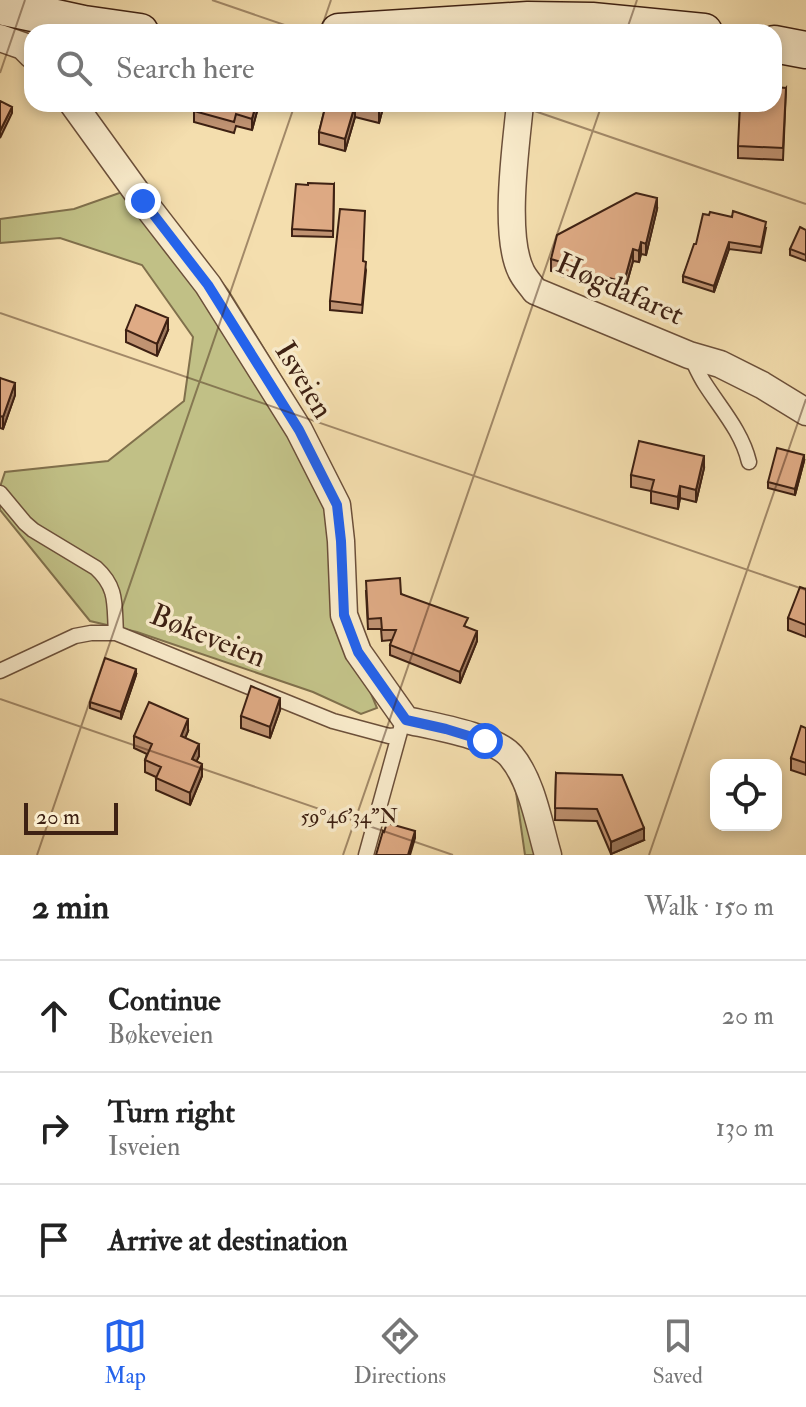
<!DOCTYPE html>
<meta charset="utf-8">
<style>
:root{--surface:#fff;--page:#f6f6f6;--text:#222;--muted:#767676;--line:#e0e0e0;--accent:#2563eb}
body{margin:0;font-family:"IM FELL Double Pica",serif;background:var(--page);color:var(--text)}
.controls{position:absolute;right:24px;bottom:24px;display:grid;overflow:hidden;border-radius:16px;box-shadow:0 4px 12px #0003}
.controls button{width:72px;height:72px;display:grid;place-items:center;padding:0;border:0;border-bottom:2px solid var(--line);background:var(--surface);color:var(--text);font:40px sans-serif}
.scale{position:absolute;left:24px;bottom:20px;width:94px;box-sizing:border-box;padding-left:8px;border:4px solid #3e2113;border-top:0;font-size:22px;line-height:28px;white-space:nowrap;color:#3e2113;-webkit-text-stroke:6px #f8eaca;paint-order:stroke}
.stop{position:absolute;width:24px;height:24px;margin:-18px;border:6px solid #2563eb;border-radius:50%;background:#fff}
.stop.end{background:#2563eb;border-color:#fff;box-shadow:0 2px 8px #0008}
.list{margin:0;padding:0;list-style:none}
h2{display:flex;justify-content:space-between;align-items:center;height:104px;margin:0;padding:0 32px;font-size:34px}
h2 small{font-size:26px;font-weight:400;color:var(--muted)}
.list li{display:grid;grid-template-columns:52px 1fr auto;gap:24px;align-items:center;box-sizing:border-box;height:112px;padding:0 32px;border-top:2px solid var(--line)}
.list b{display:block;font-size:30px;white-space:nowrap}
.list p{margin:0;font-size:26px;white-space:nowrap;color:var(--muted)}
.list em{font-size:26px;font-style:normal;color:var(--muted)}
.icon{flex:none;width:44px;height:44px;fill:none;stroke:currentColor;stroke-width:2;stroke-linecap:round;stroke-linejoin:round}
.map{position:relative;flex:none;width:806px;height:855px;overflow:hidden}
.search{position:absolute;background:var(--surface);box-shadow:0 4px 12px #0003;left:24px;right:24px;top:24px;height:88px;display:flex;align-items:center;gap:20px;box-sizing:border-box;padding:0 28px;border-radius:24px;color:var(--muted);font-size:30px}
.sheet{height:440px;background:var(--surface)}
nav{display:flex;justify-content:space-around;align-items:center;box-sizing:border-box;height:112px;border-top:2px solid var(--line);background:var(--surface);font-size:22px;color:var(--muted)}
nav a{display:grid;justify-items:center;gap:4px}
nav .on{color:var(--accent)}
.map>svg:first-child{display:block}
</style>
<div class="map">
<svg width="806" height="855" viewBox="0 0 806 855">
<rect width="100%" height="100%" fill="#f4deae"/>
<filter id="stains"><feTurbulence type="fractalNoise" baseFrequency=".0025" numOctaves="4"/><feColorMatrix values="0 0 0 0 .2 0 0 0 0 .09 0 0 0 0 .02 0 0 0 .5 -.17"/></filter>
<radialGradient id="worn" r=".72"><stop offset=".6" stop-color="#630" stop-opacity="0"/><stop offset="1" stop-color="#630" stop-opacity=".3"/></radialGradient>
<!-- green -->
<path fill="#c1c086" stroke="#80704c" stroke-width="2" d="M145,184L228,290L311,425L329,528L336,632L368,686L377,708L361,714L313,692L137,632L90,621L0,510V487L5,472L108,461L184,401L193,337L142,265L60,238L0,243V219L74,209Z
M515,785L523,796L535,855H525Z"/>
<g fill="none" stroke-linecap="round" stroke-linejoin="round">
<defs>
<path id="lane" d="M690,355C695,365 699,375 705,384C721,409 742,432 749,462
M0,493L25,523L33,530L96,568C118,588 114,605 116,633
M0,671L75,636L91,633H116L333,721L389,736L399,735
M366,855L401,728"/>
<path id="street" d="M0,38L23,46L32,55
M73,104L143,201L208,285L299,430L337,505L341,541L344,615L358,652L406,720C432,726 494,736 511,756C532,781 539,824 548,855
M520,104C516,146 503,234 521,271C524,278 530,284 535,291L689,355L720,364L762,385L806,412"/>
<path id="secondary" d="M0,6L84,24L140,32
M339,32L528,20L592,21L704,32
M774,44L806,50"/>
</defs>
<!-- lane casing -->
<use href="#lane" stroke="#6c503a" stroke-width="17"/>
<!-- street casing -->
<use href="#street" stroke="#6c503a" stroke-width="29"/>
<!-- secondary casing -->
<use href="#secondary" stroke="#3e2113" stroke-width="39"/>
<!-- lane -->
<use href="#lane" stroke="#f8eaca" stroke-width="14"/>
<!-- street -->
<use href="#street" stroke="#f8eaca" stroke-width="26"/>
<!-- secondary -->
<use href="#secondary" stroke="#f8eaca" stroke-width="36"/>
</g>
<!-- wall -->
<path fill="#c09372" stroke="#3e2113" stroke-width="2" d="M786,88L783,160L738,158V146Z
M259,104L252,130L236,126L234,133L194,122V111Z
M326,104H384L379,123L355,117L345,151L319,144V132Z
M334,184L333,237L292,236V229Z
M657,209L646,255L641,254L639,262L633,261L624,293L561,276V273L551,271V259Z
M766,228L761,253L729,249L714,292L683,282V276L696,244Z
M806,230V261L790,255V249Z
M363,261L366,270L362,313L330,310V301Z
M126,330H168L157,356L126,342Z
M0,378L15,395L3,429L0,428Z
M804,461L795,495L768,488V482Z
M704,468L696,502L680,498L678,509L651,503V491L631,487V475Z
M806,589V637L788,630V618Z
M366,591L401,594L468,628L477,641L460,683L390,655V645L392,640L382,641L381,629H368Z
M136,675L121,719L90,708V702Z
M280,710L270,738L241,728V716Z
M806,728V775L791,770V758Z
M188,731L185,738L199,756L196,761L202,776L190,805L156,790V777L145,772V760L147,754L134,748V736Z
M556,773L644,840L611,854L597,821L555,820Z"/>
<!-- shaded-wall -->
<path fill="#9c785d" stroke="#3e2113" stroke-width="2" d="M256,104H259L252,130V119Z
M381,104H384L379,123V111Z
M355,105V117L345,151V139Z
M12,107V113L0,138V131Z
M657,198V209L646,255V244Z
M641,242V254L639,262V251Z
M729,242V249L714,292V286Z
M633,249V261L624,293V282Z
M168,318V330L157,356V344Z
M15,383V395L3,429V417Z
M804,455V461L795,495V489Z
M704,456V468L696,502V490Z
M680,486V498L678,509V497Z
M477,631V641L460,683V672Z
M136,669V675L121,719V712Z
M280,698V710L270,738V727Z
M188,719V731L181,748V736Z
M199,744V756L192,771V759Z
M202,764V776L190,805V793Z
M644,828V840L611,854V842Z
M415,831V838L410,855H408Z"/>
<!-- building -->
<path fill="#dfab85" stroke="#3e2113" stroke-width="2" d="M774,87L786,88L783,148L738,146L740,104H774Z
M0,101L12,107L0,131Z
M195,104H256L252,119L236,114L234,122L194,111Z
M326,104H381L379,111L355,105L345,139L319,132Z
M308,183L334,184L333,231L292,229L296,184L308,185Z
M636,193L657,198L646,244L641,242L639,251L633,249L624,282L561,265V262L551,259L557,235Z
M340,209L365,211L363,261L366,262L362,305L330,301Z
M733,211L766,222L761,247L729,242L714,286L683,276L694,244H696L703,214L709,215L710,212L732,217Z
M800,227L806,230V255L790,249Z
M136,305L168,318L157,344L126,330Z
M0,378L15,383L3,417L0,416Z
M639,441L704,456L696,490L680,486L678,497L651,491L654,480L631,475Z
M777,448L804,455L795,489L768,482Z
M400,578L401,594L468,618L464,626L477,631L460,672L390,645L396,630H382L381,618L368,619L366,581Z
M800,587L806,589V625L788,618Z
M105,658L136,669L121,712L90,702Z
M251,686L280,698L270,727L241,716Z
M149,702L188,719L181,736L199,744L192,759L202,764L190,793L156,778L161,767L145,760L152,744L134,736Z
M801,726L806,728V763L791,758Z
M556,773L622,775L644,828L611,842L597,809L555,808Z
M387,823L415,831L408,855H376L383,831L384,832Z"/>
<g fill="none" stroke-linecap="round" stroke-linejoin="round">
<!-- route -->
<path stroke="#2563eb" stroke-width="10" d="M143,201L208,285L299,430L337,505L341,541L344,615L358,652L406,720L446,729L485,741"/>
</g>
<!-- ticks -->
<path fill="none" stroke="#3e2113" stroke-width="2" stroke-opacity="0.45" d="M212,0L305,32M320,32L331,0M626,32L637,0M0,73L25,0M514,104L806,204M0,313L806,590M0,699L453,855M37,855L295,104M343,855L602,104M649,855L806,399"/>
<g text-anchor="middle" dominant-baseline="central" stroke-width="7" stroke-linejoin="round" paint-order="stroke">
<!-- street labels -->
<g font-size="30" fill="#3e2113" stroke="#f8eaca">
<text transform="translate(620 289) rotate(24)">Høgdafaret</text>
<text transform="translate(304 380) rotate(59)">Isveien</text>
<text transform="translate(208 636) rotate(22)">Bøkeveien</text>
</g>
</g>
<g font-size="20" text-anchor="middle" fill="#3e2113" stroke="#f8eaca" stroke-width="7" stroke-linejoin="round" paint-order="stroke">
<text x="349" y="823">59°46'34"N</text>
</g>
<rect width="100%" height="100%" filter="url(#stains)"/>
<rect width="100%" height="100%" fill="url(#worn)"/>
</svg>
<div class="controls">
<button><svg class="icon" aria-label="locate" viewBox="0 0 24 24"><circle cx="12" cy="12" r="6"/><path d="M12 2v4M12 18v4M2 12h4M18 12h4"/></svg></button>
</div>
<div class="scale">20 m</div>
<div class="stop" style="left:485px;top:741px"></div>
<div class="stop end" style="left:143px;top:201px"></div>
<div class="search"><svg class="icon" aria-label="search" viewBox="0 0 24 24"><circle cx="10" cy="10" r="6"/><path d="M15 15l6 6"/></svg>Search here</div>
</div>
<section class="sheet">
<h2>2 min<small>Walk · 150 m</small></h2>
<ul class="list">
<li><svg class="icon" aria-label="ahead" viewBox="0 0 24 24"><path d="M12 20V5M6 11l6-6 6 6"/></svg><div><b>Continue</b><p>Bøkeveien</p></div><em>20 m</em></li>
<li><svg class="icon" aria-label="right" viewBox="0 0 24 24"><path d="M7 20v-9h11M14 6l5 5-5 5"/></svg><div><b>Turn right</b><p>Isveien</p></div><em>130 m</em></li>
<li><svg class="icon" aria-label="arrive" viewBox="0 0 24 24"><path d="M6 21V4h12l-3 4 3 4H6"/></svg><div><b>Arrive at destination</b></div></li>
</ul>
</section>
<nav>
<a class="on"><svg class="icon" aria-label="map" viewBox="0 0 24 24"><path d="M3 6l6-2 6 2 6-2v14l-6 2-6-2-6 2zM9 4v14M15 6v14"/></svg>Map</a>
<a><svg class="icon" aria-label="directions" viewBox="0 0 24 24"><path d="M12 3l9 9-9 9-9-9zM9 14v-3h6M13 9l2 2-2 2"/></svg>Directions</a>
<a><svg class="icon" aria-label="saved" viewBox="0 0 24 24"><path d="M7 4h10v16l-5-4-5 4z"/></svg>Saved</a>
</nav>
